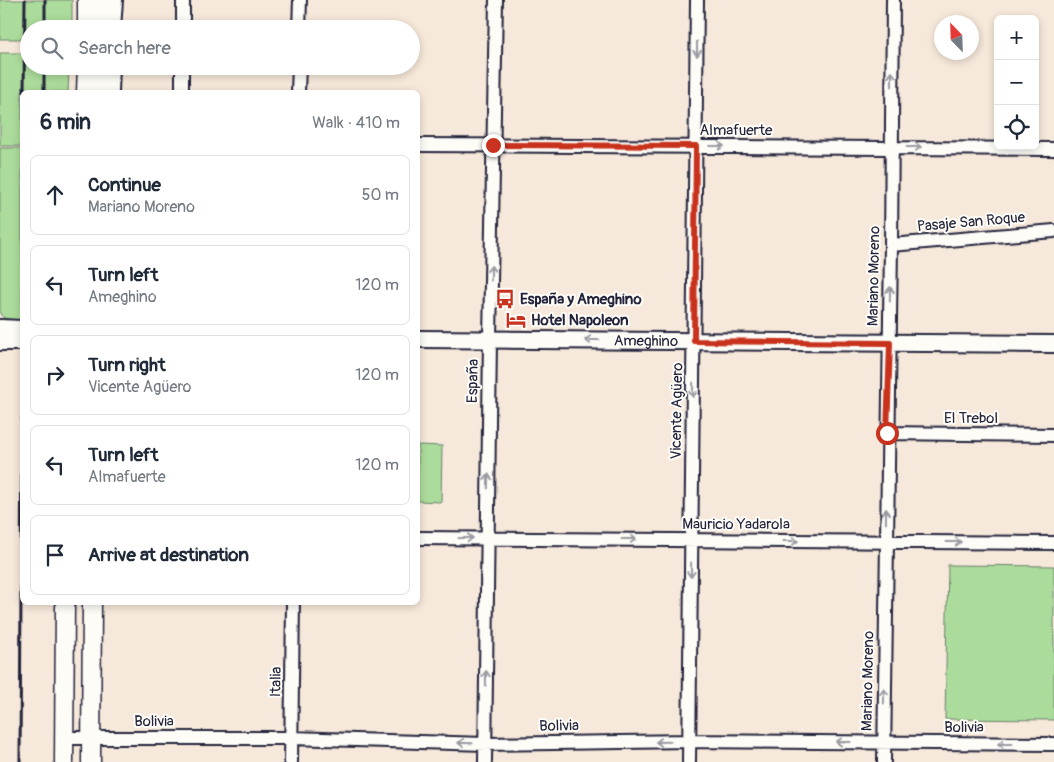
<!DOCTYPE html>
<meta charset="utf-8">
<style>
:root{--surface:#fff;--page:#f6f6f7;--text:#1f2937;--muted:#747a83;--line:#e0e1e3}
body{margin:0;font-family:Pangolin,sans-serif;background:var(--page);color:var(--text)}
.controls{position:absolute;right:15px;top:15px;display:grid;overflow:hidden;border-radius:8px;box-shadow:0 2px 8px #0003}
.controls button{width:45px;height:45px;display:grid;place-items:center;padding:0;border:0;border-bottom:1px solid var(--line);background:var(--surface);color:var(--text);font:25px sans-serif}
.compass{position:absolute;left:934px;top:15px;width:45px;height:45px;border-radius:50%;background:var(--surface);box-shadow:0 2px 8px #0003;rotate:337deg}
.stop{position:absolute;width:15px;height:15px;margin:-11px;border:4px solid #c8321e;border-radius:50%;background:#fff}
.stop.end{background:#c8321e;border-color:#fff;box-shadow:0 1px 5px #0008}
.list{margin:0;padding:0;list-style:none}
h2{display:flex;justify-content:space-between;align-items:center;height:65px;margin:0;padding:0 20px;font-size:21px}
h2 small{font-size:16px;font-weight:400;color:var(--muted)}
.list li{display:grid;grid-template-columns:32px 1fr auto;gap:15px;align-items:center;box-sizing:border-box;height:80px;margin:0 10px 10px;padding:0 10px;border:1px solid var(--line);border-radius:8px}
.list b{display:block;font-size:19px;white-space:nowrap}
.list p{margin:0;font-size:16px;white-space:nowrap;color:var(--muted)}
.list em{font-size:16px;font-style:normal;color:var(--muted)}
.icon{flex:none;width:28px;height:28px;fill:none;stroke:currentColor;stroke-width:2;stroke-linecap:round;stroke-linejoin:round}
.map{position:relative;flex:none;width:1054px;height:762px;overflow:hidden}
.search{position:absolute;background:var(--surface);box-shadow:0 2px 8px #0003;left:20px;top:20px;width:400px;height:55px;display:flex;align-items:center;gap:12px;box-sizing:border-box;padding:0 18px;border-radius:28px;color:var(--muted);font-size:19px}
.panel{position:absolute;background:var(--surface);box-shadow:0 2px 8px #0003;left:20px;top:90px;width:400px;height:515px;border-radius:8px}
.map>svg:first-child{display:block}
</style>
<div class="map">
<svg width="1054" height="762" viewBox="0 0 1054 762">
<rect width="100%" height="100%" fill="#f6e8da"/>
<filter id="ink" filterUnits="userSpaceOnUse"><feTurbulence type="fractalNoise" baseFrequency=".02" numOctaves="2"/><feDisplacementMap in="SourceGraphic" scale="10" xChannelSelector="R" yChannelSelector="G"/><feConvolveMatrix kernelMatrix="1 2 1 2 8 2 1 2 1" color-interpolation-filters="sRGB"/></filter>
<g filter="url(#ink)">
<!-- green -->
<path fill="#acdc9b" stroke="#677f6b" d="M0,0H72V29H29V39H0Z
M0,53H29V66H69L68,92H22V146H0Z
M0,148H22V321L4,318L0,314Z
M418,445L442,446L441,502L418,501Z
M948,565L1054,566V720L945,719Z"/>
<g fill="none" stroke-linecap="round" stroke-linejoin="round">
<defs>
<path id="minor" d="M114,29L116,0
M183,29V0
M299,29L300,0
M112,92L113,66
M182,92V66
M298,92L299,66
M418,145L1054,149
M891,245L1054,231
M887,433L1054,435
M418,538L1054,543
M64,738H291L485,744L690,741L1054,744
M291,762L293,602
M485,762L490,339L496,0
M689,762L697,0
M884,762L891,245L893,0"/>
<g id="tertiary">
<path d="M0,328L22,329"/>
<path id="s1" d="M418,339L1054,344"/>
<path d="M0,342H22"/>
</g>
<path id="secondary" d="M103,0V29
M87,29V0
M86,92L87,66
M101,92L102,66
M64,762L65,602
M91,762L92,602"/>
</defs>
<!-- minor casing -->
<use href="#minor" stroke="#22223b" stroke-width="16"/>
<!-- tertiary casing -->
<use href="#tertiary" stroke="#22223b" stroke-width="20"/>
<!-- secondary casing -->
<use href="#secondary" stroke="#22223b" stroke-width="21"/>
<!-- minor -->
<use href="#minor" stroke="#fdfcf7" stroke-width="12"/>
<!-- tertiary -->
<use href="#tertiary" stroke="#fdfcf7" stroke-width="16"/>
<!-- secondary -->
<use href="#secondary" stroke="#fdfcf7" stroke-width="18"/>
<!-- rail -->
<path stroke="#22223b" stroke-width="3" d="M45,29V0
M24,92L25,0
M44,92V66
M20,762L22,418"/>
</g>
<!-- one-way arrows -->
<defs><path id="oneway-shaft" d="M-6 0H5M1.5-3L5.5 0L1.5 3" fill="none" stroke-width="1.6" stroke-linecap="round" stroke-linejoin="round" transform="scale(1.25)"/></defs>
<g stroke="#9a9aa2">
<use href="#oneway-shaft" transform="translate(697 49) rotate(90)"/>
<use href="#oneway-shaft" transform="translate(892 79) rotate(-90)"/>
<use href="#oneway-shaft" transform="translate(717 146)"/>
<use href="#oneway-shaft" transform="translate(914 147)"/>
<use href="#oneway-shaft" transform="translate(491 273) rotate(-89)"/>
<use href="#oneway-shaft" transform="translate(890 294) rotate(-89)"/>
<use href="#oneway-shaft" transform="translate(592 340) rotate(-180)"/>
<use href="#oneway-shaft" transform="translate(693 390) rotate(91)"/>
<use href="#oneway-shaft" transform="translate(488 481) rotate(-89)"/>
<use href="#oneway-shaft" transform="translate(886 516) rotate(-89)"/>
<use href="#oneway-shaft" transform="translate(466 538)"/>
<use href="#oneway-shaft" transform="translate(629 539)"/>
<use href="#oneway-shaft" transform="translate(791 541)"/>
<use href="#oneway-shaft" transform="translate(954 542)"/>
<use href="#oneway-shaft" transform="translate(691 570) rotate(91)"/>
<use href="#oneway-shaft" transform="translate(486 678) rotate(-89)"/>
<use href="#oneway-shaft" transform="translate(884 696) rotate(-89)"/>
<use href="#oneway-shaft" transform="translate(663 742) rotate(179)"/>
<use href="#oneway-shaft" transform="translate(843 742) rotate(-180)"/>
<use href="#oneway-shaft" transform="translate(465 743) rotate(-178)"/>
<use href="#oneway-shaft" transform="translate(1005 744) rotate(-180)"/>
</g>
</g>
<g fill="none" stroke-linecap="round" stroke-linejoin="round" filter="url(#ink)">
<!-- route -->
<path stroke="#c8321e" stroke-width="6" d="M493,145L696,146L694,341L890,343L887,433"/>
</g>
<!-- icons -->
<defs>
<symbol id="bus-bare" viewBox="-9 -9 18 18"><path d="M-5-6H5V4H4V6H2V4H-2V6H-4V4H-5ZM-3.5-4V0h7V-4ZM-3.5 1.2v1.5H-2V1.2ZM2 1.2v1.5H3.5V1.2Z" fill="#c8321e" stroke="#fdfcf7" stroke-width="2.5" paint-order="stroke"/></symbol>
<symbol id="hotel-bare" viewBox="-9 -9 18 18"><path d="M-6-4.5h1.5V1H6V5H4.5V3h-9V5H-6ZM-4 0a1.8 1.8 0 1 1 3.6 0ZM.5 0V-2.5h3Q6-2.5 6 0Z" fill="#c8321e" stroke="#fdfcf7" stroke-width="2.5" paint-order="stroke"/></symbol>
</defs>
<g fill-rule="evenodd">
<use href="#bus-bare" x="491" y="285" width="28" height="28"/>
<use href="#hotel-bare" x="502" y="306" width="28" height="28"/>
</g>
<g text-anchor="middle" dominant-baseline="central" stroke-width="4" stroke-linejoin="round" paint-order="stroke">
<!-- street labels -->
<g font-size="15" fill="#22223b" stroke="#fdfcf7">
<text x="736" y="130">Almafuerte</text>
<text transform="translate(971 222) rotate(-5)">Pasaje San Roque</text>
<text transform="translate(874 276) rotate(-89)">Mariano Moreno</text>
<text stroke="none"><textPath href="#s1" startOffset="228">Ameghino</textPath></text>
<text transform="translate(473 381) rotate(-89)">España</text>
<text transform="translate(677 411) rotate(-89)">Vicente Agüero</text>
<text x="971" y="418">El Trebol</text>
<text x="736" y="524">Mauricio Yadarola</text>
<text transform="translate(868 681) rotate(-89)">Mariano Moreno</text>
<text transform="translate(276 682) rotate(-89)">Italia</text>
<text x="154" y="721">Bolivia</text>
<text transform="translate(559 726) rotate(-1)">Bolivia</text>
<text x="964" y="727">Bolivia</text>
</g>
<!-- poi labels -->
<g font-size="15" font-weight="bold" fill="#22223b" stroke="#fdfcf7" text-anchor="start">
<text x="520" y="299">España y Ameghino</text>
<text x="531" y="320">Hotel Napoleon</text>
</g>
</g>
</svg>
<div class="controls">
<button>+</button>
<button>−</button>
<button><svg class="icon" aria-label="locate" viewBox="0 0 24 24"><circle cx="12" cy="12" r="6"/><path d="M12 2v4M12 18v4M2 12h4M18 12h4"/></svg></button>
</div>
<svg class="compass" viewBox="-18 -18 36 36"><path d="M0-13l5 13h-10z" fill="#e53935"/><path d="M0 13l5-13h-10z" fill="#747a83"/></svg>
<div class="stop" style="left:887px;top:433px"></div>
<div class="stop end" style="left:493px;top:145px"></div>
<div class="search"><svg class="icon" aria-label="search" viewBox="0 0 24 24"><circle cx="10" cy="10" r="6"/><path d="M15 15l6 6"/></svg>Search here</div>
<section class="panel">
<h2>6 min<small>Walk · 410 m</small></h2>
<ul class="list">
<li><svg class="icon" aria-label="ahead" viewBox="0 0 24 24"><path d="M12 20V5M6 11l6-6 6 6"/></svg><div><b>Continue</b><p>Mariano Moreno</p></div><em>50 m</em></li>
<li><svg class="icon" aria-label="left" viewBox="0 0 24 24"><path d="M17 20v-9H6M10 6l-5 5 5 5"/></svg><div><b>Turn left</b><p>Ameghino</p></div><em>120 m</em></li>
<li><svg class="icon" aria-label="right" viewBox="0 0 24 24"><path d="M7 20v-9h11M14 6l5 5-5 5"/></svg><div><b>Turn right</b><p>Vicente Agüero</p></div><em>120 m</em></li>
<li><svg class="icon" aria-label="left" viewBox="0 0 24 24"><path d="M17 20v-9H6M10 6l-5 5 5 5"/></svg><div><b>Turn left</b><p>Almafuerte</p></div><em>120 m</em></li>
<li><svg class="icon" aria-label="arrive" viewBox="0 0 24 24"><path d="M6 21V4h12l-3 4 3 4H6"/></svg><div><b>Arrive at destination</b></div></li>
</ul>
</section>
</div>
